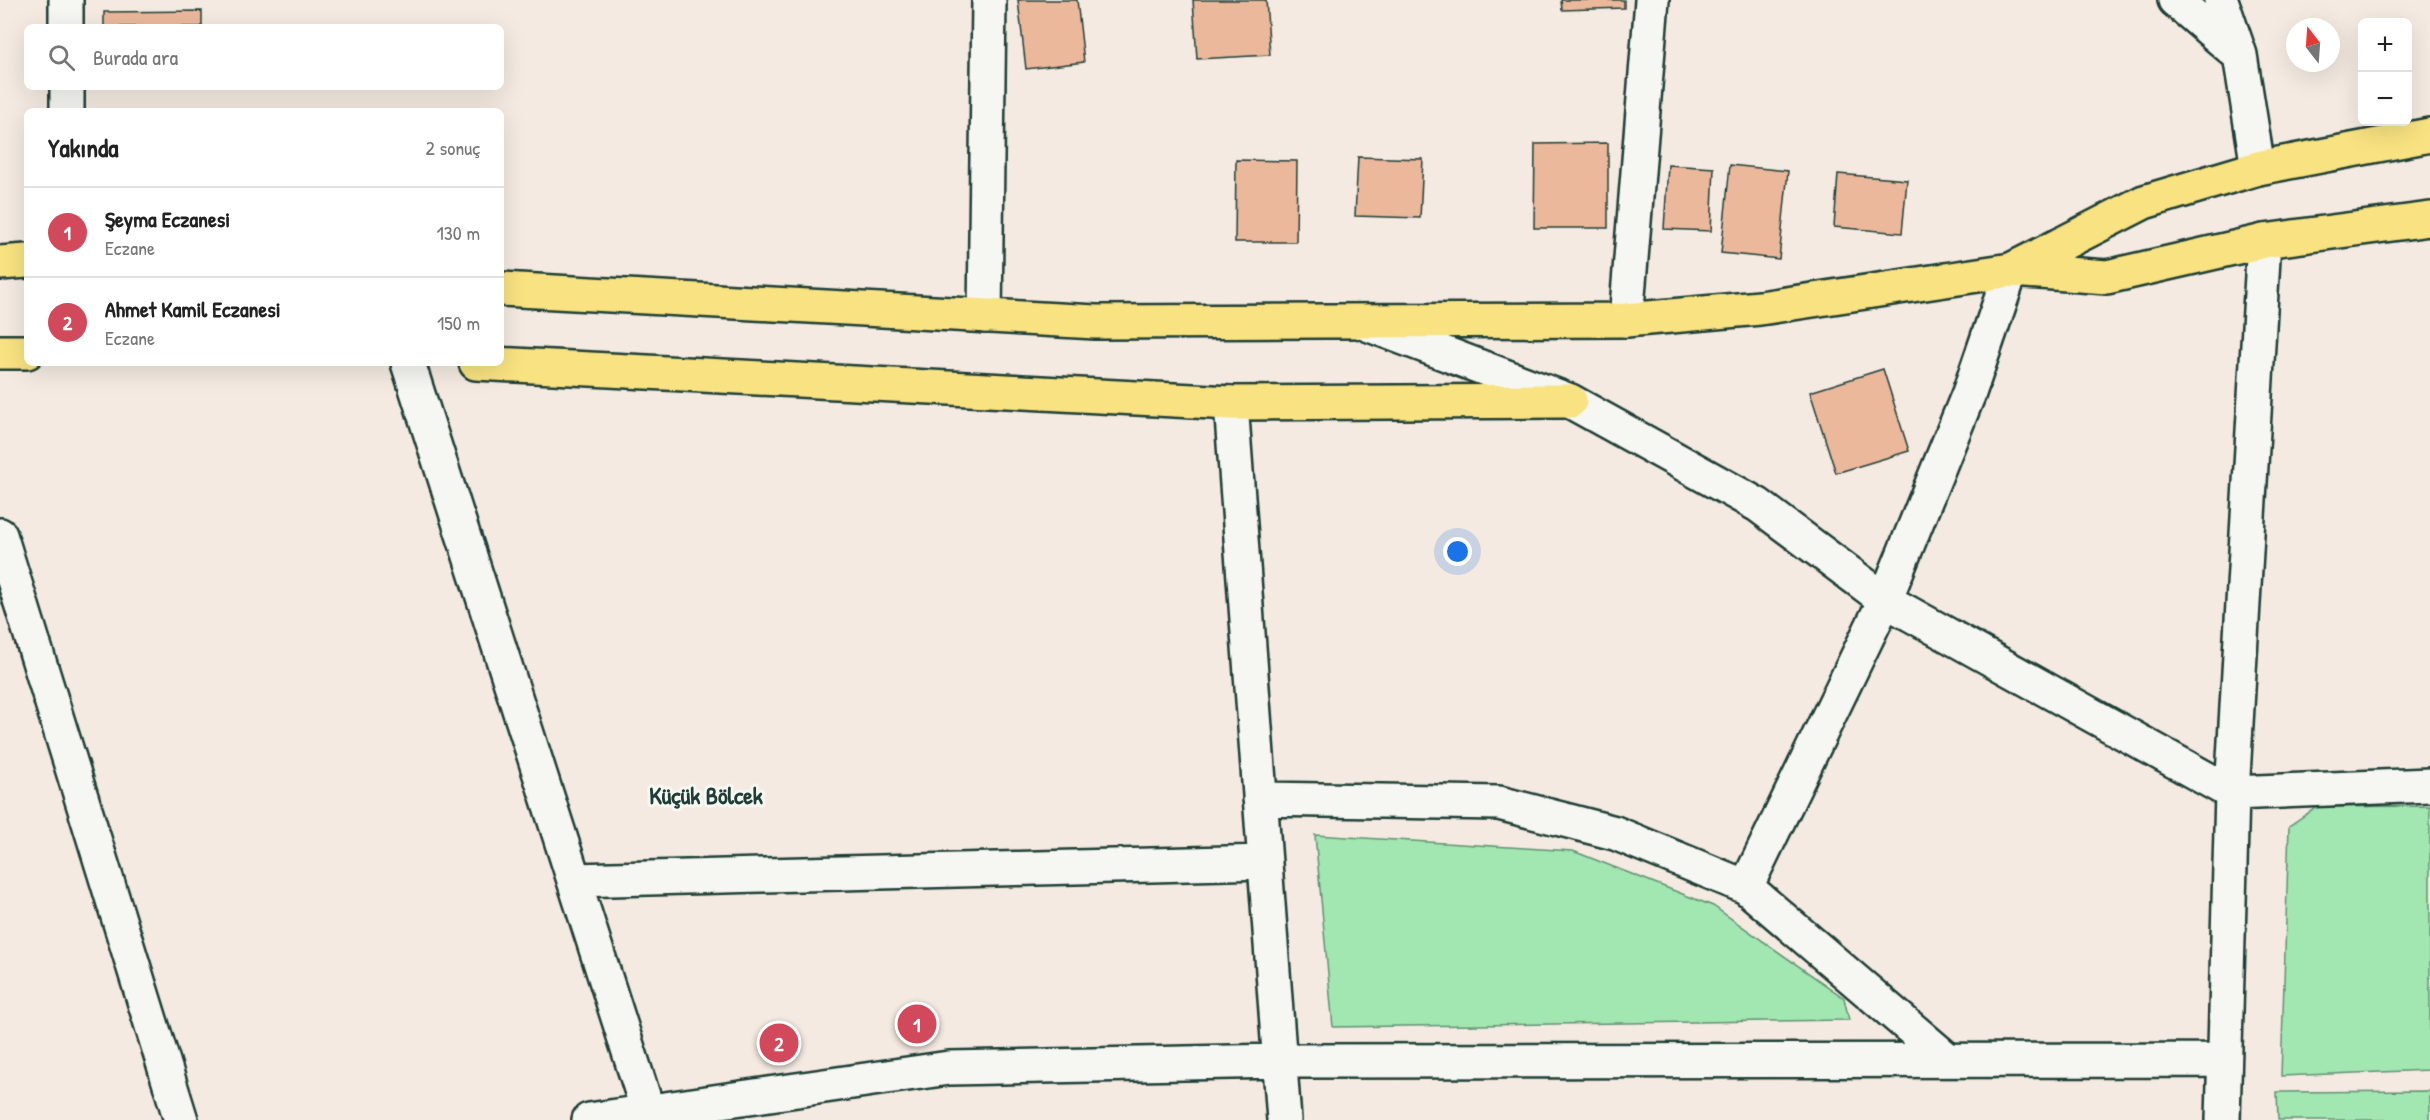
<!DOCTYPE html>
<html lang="tr">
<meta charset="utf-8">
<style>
:root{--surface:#fff;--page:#f6f6f6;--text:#222;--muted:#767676;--line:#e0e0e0;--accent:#d1495b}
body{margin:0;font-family:"Patrick Hand",sans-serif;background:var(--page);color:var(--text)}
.controls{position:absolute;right:18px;top:18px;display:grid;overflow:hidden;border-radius:9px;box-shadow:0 6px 24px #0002}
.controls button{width:54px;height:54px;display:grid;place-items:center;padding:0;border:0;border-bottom:2px solid var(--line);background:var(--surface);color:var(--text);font:30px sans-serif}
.compass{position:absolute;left:2286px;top:18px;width:54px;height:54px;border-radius:50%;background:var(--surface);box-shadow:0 6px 24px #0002;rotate:343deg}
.you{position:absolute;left:1458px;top:552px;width:21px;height:21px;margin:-15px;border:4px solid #fff;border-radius:50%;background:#1a73e8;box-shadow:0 0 0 9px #1a73e833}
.badge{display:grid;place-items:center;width:39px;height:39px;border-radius:50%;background:var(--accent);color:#fff;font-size:20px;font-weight:700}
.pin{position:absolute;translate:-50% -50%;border:3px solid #fff;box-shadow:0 2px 6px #0006}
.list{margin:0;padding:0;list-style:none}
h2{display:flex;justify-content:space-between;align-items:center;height:78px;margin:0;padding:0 24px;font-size:26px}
h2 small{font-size:20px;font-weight:400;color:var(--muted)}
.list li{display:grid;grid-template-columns:39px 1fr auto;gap:18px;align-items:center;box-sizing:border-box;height:90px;padding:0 24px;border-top:2px solid var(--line)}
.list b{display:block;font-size:22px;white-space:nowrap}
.list p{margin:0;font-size:20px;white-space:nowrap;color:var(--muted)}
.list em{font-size:20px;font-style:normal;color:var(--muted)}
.icon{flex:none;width:33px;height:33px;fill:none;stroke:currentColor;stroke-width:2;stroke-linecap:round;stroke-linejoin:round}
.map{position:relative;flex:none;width:2430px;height:1120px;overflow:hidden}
.search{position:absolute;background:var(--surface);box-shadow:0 6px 24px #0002;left:24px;top:24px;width:480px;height:66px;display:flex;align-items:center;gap:15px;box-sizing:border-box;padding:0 21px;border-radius:9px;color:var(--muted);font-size:22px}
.panel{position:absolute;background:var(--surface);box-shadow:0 6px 24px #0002;left:24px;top:108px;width:480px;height:258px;border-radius:9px}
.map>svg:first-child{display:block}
</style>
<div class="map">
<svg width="2430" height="1120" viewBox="0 0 2430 1120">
<rect width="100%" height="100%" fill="#f4eae1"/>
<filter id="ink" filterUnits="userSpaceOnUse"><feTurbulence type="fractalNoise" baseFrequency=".0167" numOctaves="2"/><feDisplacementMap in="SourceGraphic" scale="12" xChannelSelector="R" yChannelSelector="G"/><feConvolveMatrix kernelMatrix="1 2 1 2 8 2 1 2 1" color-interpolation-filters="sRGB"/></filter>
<g filter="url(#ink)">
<!-- green -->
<path fill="#a2e6b1" stroke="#609272" stroke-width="1.5" d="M2430,806V1070L2281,1076L2289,826L2317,807Z
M1315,835L1573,851L1713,906L1844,998L1849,1020L1333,1027Z
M2430,1091V1120H2278L2277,1092Z"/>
<!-- building -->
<path fill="#ebb89c" stroke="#1f3d34" stroke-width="1.5" d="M1018,0H1077L1084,62L1026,69Z
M1193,0H1266L1270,55L1197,59Z
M1561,0H1624V8L1562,10Z
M202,11V27H104V12Z
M1608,143V228H1534L1535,144Z
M1358,157L1423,159L1420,218L1355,216Z
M1236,160L1297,161L1296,242H1235Z
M1668,165L1714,168L1711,231L1664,229Z
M1730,165L1788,171L1779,259L1721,253Z
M1838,174L1907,180L1902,233L1834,227Z
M1883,369L1909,451L1836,473L1810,392Z"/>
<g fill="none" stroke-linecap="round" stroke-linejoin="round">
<defs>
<path id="minor" d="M66,0V27
M2175,0L2238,54
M2221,0L2240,55L2258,168
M67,87V111
M985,316L989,0
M1626,320L1652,0
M1362,322L1570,401L1758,505L1885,600L2232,793L2430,785
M408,363L648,1111
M1231,403L1284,1120
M0,535L181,1120
M1260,799L1499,803L1615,833L1746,887L1948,1060
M574,880L1265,862
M1746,887L1885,600L1969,393L2011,270
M589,1120L949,1068L1279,1061L2224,1060
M2223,1120L2232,793L2264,241"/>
<path id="major" d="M0,263L27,261
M2011,270L2144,202L2258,168L2430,135
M501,289L1096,322L1626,320L1760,308L2011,270L2107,277L2264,241L2430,219
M0,352H27
M476,363L1231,403L1570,401"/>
</defs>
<!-- minor casing -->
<use href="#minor" stroke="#1f3d34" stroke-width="38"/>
<!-- major casing -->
<use href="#major" stroke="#1f3d34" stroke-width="38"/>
<!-- minor -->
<use href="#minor" stroke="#f6f6f2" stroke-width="33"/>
<!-- major -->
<use href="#major" stroke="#f8e281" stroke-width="33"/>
</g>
</g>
<g text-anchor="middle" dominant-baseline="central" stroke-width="6" stroke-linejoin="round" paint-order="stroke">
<!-- district labels -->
<g font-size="24" font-weight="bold" fill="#1f3d34" stroke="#f6f6f2">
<text x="706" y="795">Küçük Bölcek</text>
</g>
</g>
</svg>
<div class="controls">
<button>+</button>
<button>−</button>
</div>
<svg class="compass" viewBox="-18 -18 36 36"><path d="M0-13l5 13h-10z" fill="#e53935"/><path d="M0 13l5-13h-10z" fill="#767676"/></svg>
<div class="you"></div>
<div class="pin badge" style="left:917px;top:1024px">1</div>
<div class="pin badge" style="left:779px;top:1043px">2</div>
<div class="search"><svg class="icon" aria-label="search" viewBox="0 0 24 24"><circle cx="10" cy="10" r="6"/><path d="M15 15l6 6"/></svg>Burada ara</div>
<section class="panel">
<h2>Yakında<small>2 sonuç</small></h2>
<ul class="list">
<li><span class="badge">1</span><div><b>Şeyma Eczanesi</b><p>Eczane</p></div><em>130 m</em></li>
<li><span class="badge">2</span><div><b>Ahmet Kamil Eczanesi</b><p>Eczane</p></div><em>150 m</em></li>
</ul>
</section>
</div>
